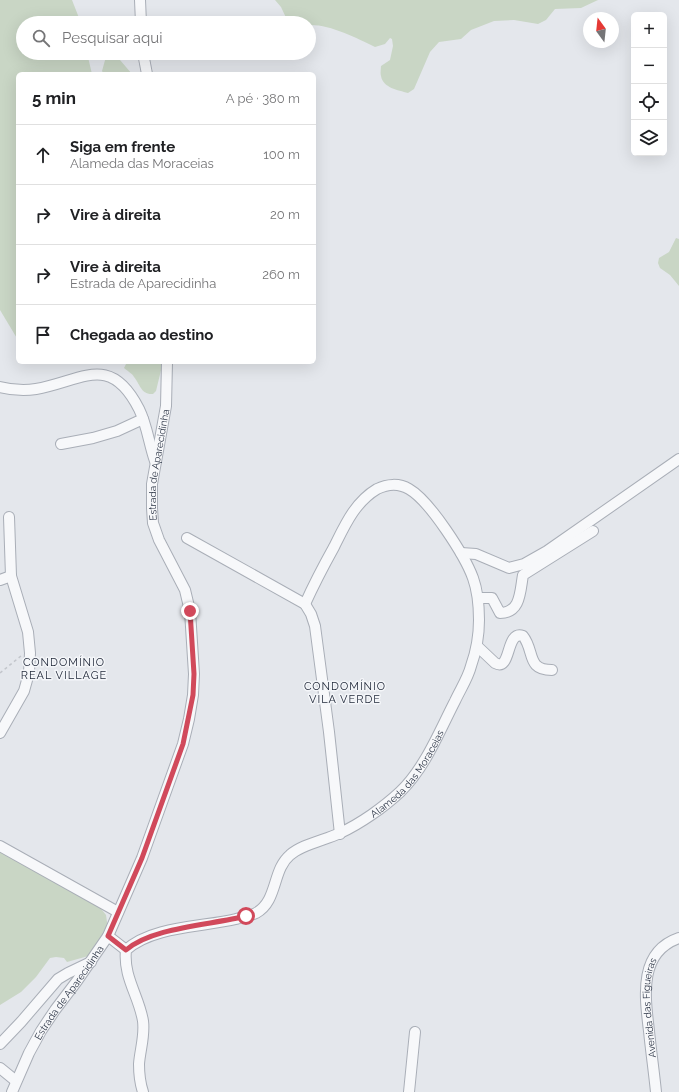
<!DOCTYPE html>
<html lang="pt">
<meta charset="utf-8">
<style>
:root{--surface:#fff;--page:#f2f2f2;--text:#202124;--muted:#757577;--line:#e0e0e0}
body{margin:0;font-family:Raleway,sans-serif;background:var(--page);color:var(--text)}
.controls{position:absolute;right:12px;top:12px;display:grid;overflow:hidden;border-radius:6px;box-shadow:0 4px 16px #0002}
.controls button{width:36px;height:36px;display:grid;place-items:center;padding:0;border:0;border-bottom:1px solid var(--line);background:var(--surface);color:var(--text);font:20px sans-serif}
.compass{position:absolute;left:583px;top:12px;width:36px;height:36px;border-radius:50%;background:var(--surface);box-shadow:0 4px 16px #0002;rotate:345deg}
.stop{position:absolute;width:12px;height:12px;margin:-9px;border:3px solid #d1495b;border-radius:50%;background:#fff}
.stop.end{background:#d1495b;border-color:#fff;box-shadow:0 1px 4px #0008}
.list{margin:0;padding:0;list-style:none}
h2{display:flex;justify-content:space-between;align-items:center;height:52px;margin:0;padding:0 16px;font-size:17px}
h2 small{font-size:13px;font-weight:400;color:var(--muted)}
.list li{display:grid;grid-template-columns:26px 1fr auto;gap:12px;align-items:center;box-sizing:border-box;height:60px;padding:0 16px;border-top:1px solid var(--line)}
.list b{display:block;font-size:15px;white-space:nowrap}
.list p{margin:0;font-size:13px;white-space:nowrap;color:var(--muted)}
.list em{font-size:13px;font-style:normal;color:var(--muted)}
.icon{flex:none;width:22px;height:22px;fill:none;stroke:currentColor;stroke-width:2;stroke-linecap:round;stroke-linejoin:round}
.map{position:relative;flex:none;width:679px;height:1092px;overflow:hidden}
.search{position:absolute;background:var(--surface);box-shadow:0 4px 16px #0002;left:16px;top:16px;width:300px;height:44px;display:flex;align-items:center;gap:10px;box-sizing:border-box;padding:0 14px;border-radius:22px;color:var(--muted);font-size:15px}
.panel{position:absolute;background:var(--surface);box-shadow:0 4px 16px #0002;left:16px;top:72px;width:300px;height:292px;border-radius:6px}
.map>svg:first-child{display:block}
</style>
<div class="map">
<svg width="679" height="1092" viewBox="0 0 679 1092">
<rect width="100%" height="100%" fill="#e4e7ec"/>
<!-- green -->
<path fill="#c9d6c5" d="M0,0H72L81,23H23V53H87L92,74H18V340L0,310Z
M275,0H598L581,8L555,9L546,20L538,24L514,20L494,21L471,30L461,39L439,42L430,52L414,89L408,93C398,90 383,88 381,76C380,73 381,69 381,66L390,60L393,46L392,39L390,38L385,44L375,47C357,38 329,24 309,25V23L288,22L281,7Z
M107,53H117L120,60L132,74H104L102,71Z
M676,238L679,239V286L670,275L660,268L658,263L659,258L669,252Z
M127,362H163L156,391L153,394C141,395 140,384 134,377C132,373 127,371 124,368Z
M0,847L98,905L106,915L108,929L92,955L67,962L64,958L56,957L50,958L36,977L21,992L0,1005Z"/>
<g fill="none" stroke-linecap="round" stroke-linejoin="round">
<defs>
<g id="street">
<path d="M140,0L141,23"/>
<path d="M143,53L147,74"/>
<path d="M0,387C12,390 24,391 36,389C82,381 110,352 139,409C147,425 149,444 155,461"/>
<path d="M61,444L93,438L117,431L143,419"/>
<path d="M187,538L305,604L311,614L315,626L329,732L340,834"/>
<path d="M461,553L476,554L509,568L524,564L547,551L679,459"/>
<path d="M0,580L11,576"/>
<path d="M478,598H492L500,613C521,613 520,591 523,575L593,531"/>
<path d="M477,646L495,663C512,672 505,630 523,636C535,651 526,670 552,670"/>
<path d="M0,733L24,691L29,673L30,653L28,632L11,576L9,517"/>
<path d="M0,846L118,912"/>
<path d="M108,936L126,950"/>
<path d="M0,1044L21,1022L58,979L68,973L91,962"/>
<path d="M0,1068L16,1081"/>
<path id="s1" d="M12,1092L29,1053L41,1031L55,1010L77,981L108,936L142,858L183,744L189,719L193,695L194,674L190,611L185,590L159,540L153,523L152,508V484L166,406L167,362"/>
<path id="s2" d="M143,1092C140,1083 139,1074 139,1064C140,1050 145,1036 143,1021C139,996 123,977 126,950C152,926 203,927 236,919C242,917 250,916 256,913C278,901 272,870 290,855C302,844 326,840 340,833C360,824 384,807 400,792C425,768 439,732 455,701C460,690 468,678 471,666C476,652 479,636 479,620C479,606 478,592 473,578C465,556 430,501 409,489C399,483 387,484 377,489C355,502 345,525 334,547C324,565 314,584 305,604"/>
<path d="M409,1092L415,1032"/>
<path id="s3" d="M656,1092C654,1072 651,1051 649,1031C645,997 638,952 679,938"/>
</g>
</defs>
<!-- street casing -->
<use href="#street" stroke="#a9aeb7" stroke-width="12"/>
<!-- path -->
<path stroke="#c2c5cb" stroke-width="1.5" stroke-dasharray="3 3" stroke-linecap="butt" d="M0,673L21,656"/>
<!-- street -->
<use href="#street" stroke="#f7f8fa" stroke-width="10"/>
</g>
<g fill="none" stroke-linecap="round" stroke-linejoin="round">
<!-- route -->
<path stroke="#d1495b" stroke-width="5" d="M190,611L194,674L193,695L183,744L142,858L108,936L126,950C152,927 212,925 246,916"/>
</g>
<g text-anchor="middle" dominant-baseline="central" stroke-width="3" stroke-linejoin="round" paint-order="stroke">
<!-- street labels -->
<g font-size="10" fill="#2b3445" stroke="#f4f6f9">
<text stroke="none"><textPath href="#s1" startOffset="679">Estrada de Aparecidinha</textPath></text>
<text stroke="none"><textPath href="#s2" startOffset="497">Alameda das Moraceias</textPath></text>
<text stroke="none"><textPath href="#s1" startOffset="115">Estrada de Aparecidinha</textPath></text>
<text stroke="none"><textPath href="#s3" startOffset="85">Avenida das Figueiras</textPath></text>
</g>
<!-- neighbourhood labels -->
<g font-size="11" letter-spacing="1" fill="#1d2536" stroke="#f4f6f9">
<text x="64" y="662">CONDOMÍNIO<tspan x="64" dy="13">REAL VILLAGE</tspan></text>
<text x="345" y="686">CONDOMÍNIO<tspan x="345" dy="13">VILA VERDE</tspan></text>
</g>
</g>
</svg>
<div class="controls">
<button>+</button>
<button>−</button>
<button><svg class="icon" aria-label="locate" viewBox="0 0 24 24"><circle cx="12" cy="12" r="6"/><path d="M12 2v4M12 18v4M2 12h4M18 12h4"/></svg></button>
<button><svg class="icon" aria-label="layers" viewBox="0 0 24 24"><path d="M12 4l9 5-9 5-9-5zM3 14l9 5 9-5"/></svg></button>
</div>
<svg class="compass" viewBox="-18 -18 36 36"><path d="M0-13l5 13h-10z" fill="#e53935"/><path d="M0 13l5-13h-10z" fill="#757577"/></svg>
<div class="stop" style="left:246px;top:916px"></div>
<div class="stop end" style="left:190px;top:611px"></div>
<div class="search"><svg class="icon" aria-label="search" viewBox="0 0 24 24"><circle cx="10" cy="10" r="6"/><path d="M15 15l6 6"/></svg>Pesquisar aqui</div>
<section class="panel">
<h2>5 min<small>A pé · 380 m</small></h2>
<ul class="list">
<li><svg class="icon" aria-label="ahead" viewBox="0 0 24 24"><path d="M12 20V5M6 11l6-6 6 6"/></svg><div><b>Siga em frente</b><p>Alameda das Moraceias</p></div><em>100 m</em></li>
<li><svg class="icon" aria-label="right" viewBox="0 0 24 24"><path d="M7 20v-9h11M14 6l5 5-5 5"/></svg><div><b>Vire à direita</b></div><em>20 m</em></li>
<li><svg class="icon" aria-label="right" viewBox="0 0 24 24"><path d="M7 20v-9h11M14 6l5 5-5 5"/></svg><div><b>Vire à direita</b><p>Estrada de Aparecidinha</p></div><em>260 m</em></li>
<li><svg class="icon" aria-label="arrive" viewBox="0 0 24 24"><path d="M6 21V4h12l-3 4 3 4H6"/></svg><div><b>Chegada ao destino</b></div></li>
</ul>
</section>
</div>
